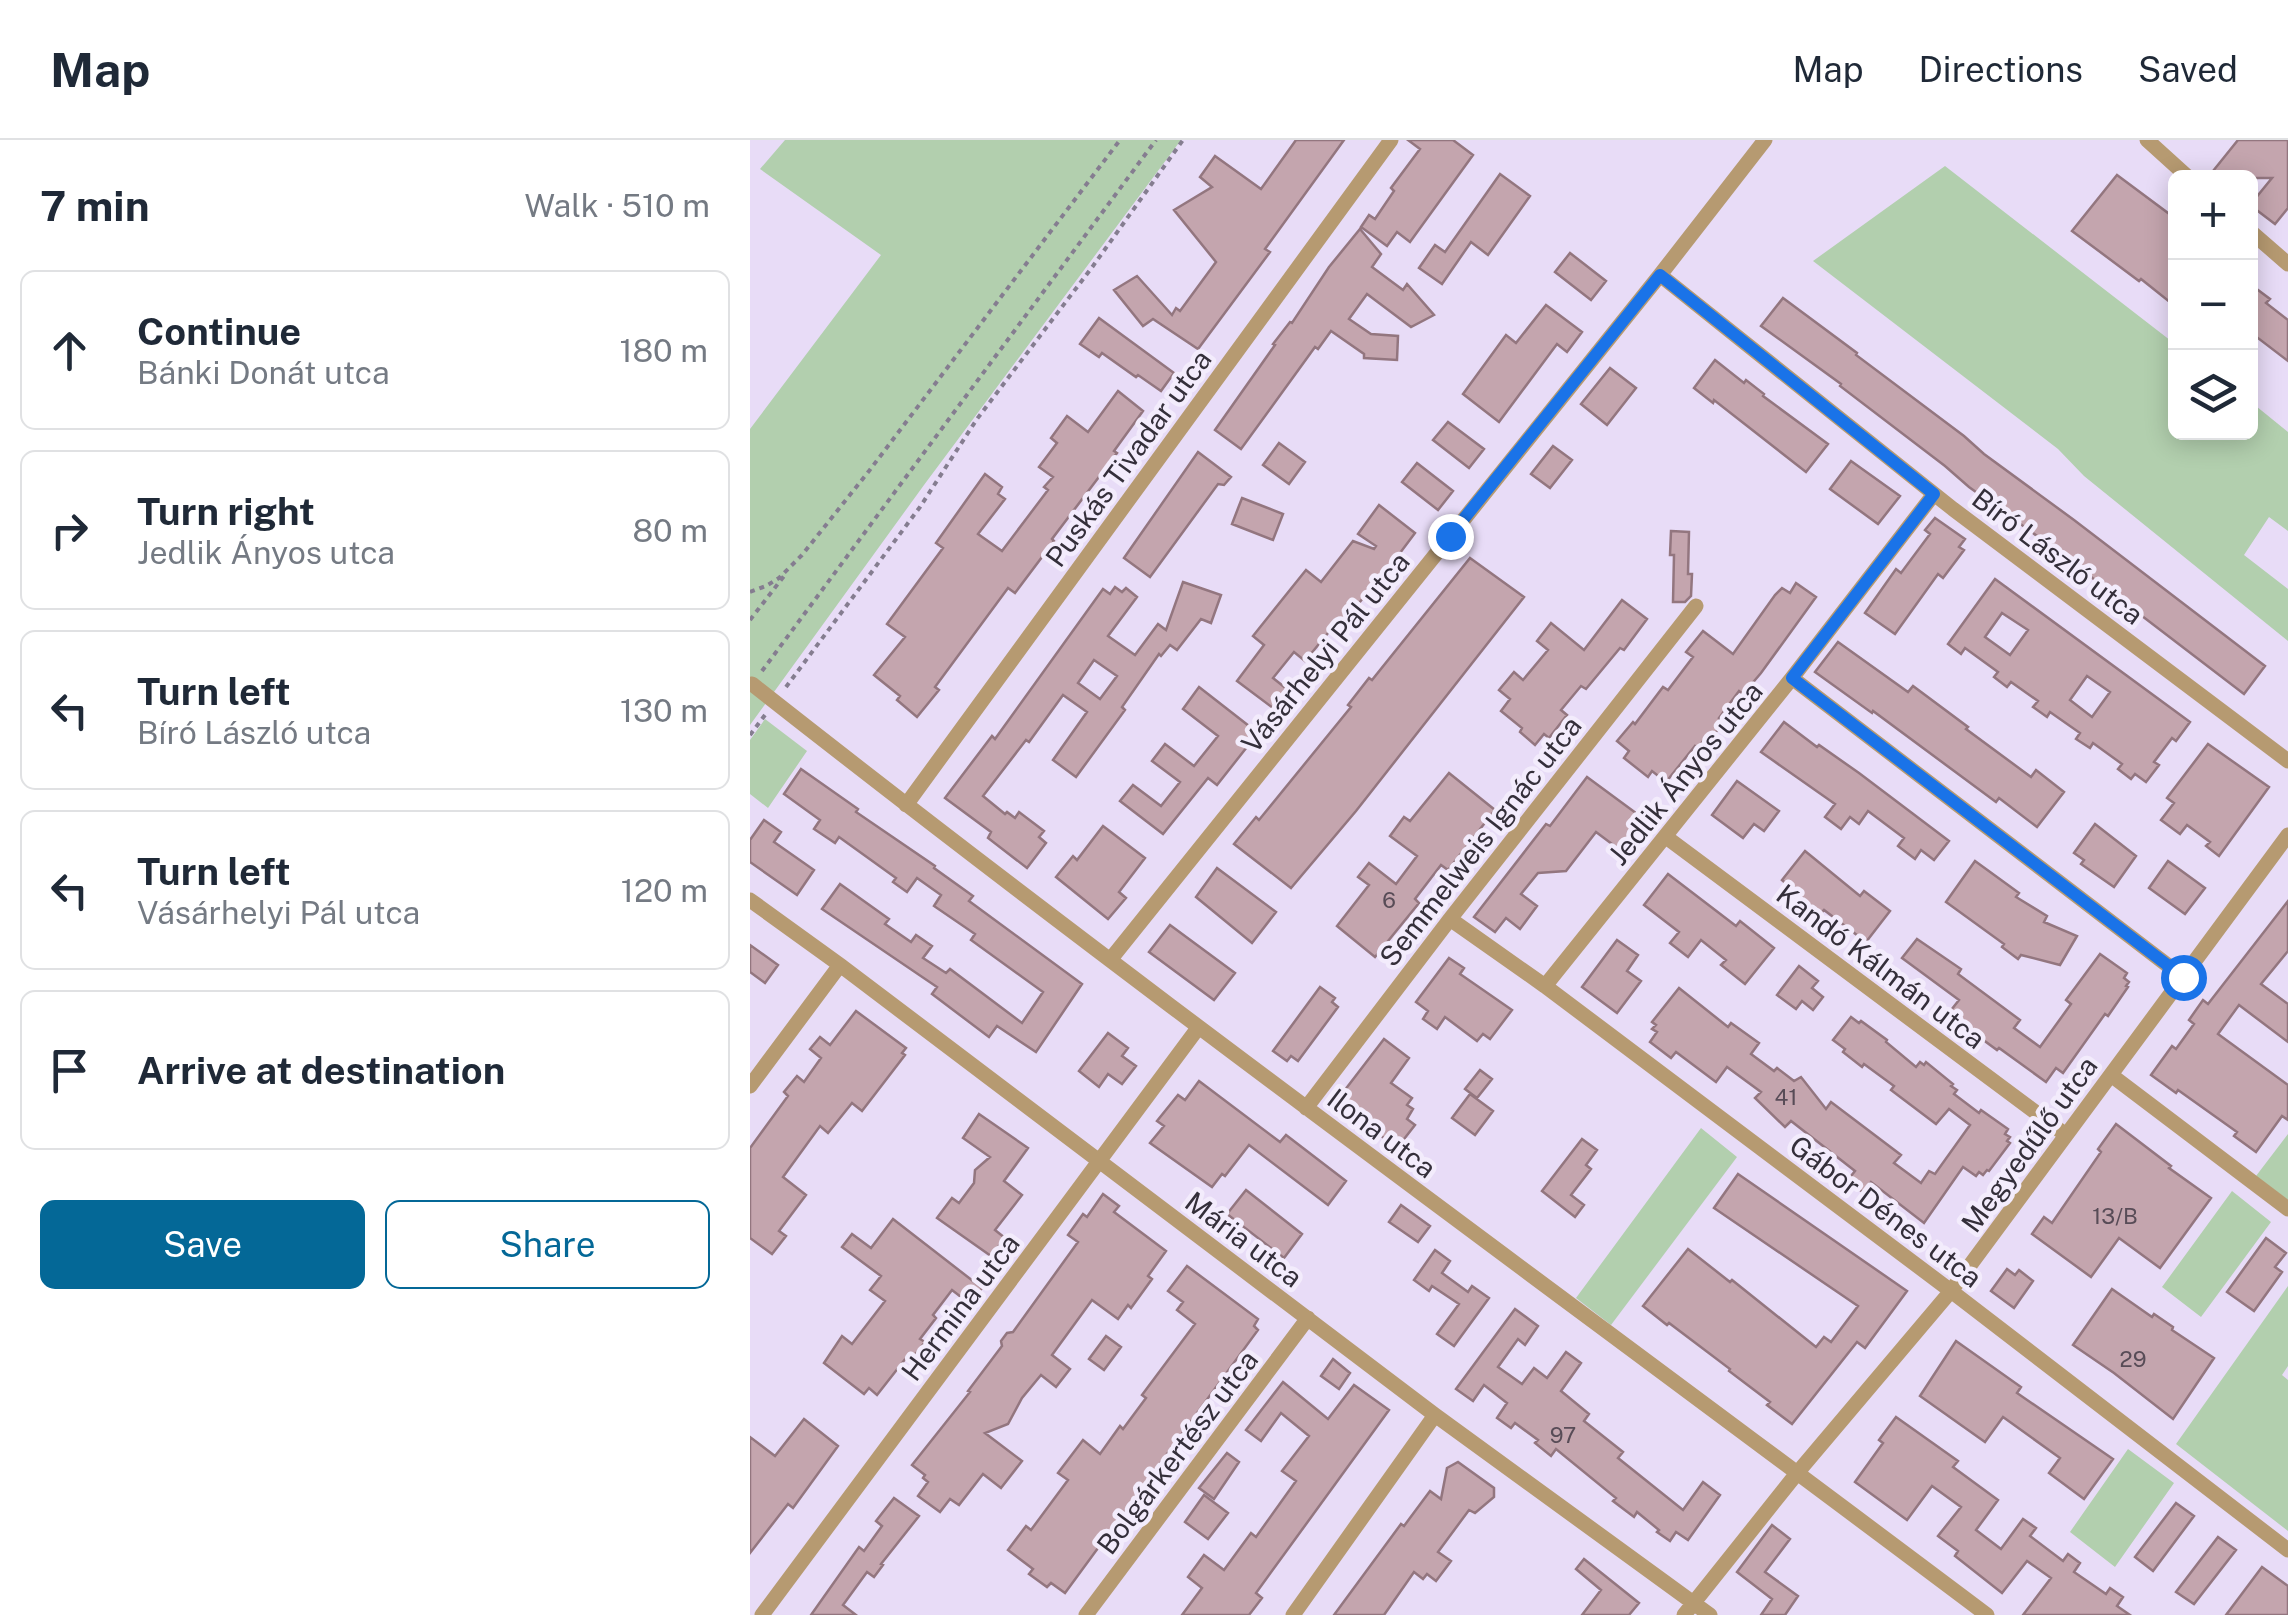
<!DOCTYPE html>
<meta charset="utf-8">
<style>
:root{--surface:#fff;--page:#f2f2f3;--text:#1f2937;--muted:#747a83;--line:#e0e1e3;--accent:#046897}
body{margin:0;font-family:"Public Sans",sans-serif;background:var(--page);color:var(--text)}
.controls{position:absolute;right:30px;top:30px;display:grid;overflow:hidden;border-radius:15px;box-shadow:0 5px 25px #0003}
.controls button{width:90px;height:90px;display:grid;place-items:center;padding:0;border:0;border-bottom:2px solid var(--line);background:var(--surface);color:var(--text);font:50px sans-serif}
.stop{position:absolute;width:30px;height:30px;margin:-22px;border:8px solid #1a73e8;border-radius:50%;background:#fff}
.stop.end{background:#1a73e8;border-color:#fff;box-shadow:0 2px 10px #0008}
.list{margin:0;padding:0;list-style:none}
h2{display:flex;justify-content:space-between;align-items:center;height:130px;margin:0;padding:0 40px;font-size:42px}
h2 small{font-size:32px;font-weight:400;color:var(--muted)}
.list li{display:grid;grid-template-columns:65px 1fr auto;gap:30px;align-items:center;box-sizing:border-box;height:160px;margin:0 20px 20px;padding:0 20px;border:2px solid var(--line);border-radius:15px}
.list b{display:block;font-size:38px;white-space:nowrap}
.list p{margin:0;font-size:32px;white-space:nowrap;color:var(--muted)}
.list em{font-size:32px;font-style:normal;color:var(--muted)}
.actions{display:flex;gap:20px;padding:30px 40px}
.actions a{flex:1;padding:22px 0;border:2px solid var(--accent);border-radius:15px;text-align:center;font-size:35px;color:var(--accent)}
.actions .main{background:var(--accent);color:#fff}
.icon{flex:none;width:55px;height:55px;fill:none;stroke:currentColor;stroke-width:2;stroke-linecap:round;stroke-linejoin:round}
.map{position:relative;flex:none;width:1538px;height:1475px;overflow:hidden}
header{display:flex;align-items:center;gap:60px;box-sizing:border-box;height:140px;padding:0 50px;background:var(--surface);border-bottom:2px solid var(--line)}
header strong{font-size:48px}
nav{display:flex;gap:55px;margin-inline-start:auto;font-size:35px}
main{display:flex}
aside{flex:1;background:var(--surface)}
.map>svg:first-child{display:block}
</style>
<header>
<strong>Map</strong>
<nav><a>Map</a><a>Directions</a><a>Saved</a></nav>
</header>
<main>
<aside>
<h2>7 min<small>Walk · 510 m</small></h2>
<ul class="list">
<li><svg class="icon" aria-label="ahead" viewBox="0 0 24 24"><path d="M12 20V5M6 11l6-6 6 6"/></svg><div><b>Continue</b><p>Bánki Donát utca</p></div><em>180 m</em></li>
<li><svg class="icon" aria-label="right" viewBox="0 0 24 24"><path d="M7 20v-9h11M14 6l5 5-5 5"/></svg><div><b>Turn right</b><p>Jedlik Ányos utca</p></div><em>80 m</em></li>
<li><svg class="icon" aria-label="left" viewBox="0 0 24 24"><path d="M17 20v-9H6M10 6l-5 5 5 5"/></svg><div><b>Turn left</b><p>Bíró László utca</p></div><em>130 m</em></li>
<li><svg class="icon" aria-label="left" viewBox="0 0 24 24"><path d="M17 20v-9H6M10 6l-5 5 5 5"/></svg><div><b>Turn left</b><p>Vásárhelyi Pál utca</p></div><em>120 m</em></li>
<li><svg class="icon" aria-label="arrive" viewBox="0 0 24 24"><path d="M6 21V4h12l-3 4 3 4H6"/></svg><div><b>Arrive at destination</b></div></li>
</ul>
<div class="actions"><a class="main">Save</a><a>Share</a></div>
</aside>
<div class="map">
<svg width="1538" height="1475" viewBox="0 0 1538 1475">
<rect width="100%" height="100%" fill="#e8dcf7"/>
<!-- green -->
<path fill="#b2cfae" d="M35,0H431L174,345L0,585V289L131,115L10,29Z
M1195,26L1425,204L1426,292H1500L1501,262L1538,292V391L1519,377L1494,415L1538,449V501L1334,336L1308,309L1063,121Z
M15,579L57,611L18,668L0,654V600Z
M951,988L987,1017L861,1185L826,1158Z
M1538,994V1060L1506,1036Z
M1482,1051L1521,1082L1451,1177L1412,1147Z
M1538,1146V1226L1532,1235L1538,1240V1391L1426,1304Z
M1378,1309L1424,1343L1365,1427L1320,1392Z"/>
<!-- building -->
<path fill="#c4a5ae" stroke="#93767f" stroke-width="2.5" fill-rule="evenodd" d="M546,0H594L515,109L520,112L448,209L403,179L393,186L364,150L387,136L422,175L426,168L430,171L466,122L424,70L462,47L450,37L465,16L511,49Z
M658,0H703L723,15L660,102L647,92L637,106L611,87L619,75L625,79L644,51L641,48L670,9Z
M1488,0H1538V68L1525,84L1500,65L1522,38H1471L1463,31Z
M750,34L780,56L738,115L721,102L692,144L669,128L685,105L695,112Z
M1367,35L1426,79V167L1391,139L1389,141L1322,91Z
M610,89L631,114L622,127L653,150L657,144L684,175L661,187L617,154L599,179L621,194L648,196L647,220L614,218V214L581,191L568,209L565,207L491,309L465,290L525,205L523,204L540,182L542,183L579,127Z
M820,113L856,141L841,160L805,132Z
M1500,144L1520,159L1516,163L1538,180V221L1500,192Z
M1033,158L1107,213L1106,215L1214,296L1234,314L1324,380L1515,526L1494,554L1294,401L1219,347L1195,326L1090,246L1091,244L1011,186Z
M796,165L832,192L817,212L807,204L749,282L713,254L756,195L766,203Z
M349,178L424,233L411,251L388,235L386,237L352,213L349,217L330,204Z
M965,220L994,243L996,240L1014,254L1013,256L1078,304L1056,332L964,260L963,263L944,248Z
M860,228L886,248L857,285L831,264Z
M368,251L393,271L364,311L367,313L302,399L304,401L265,453L258,448L185,547L189,550L167,577L147,560L150,556L124,535L155,497L137,484L193,408L186,403L235,334L252,347L248,354L255,359L228,394L252,411L298,350L294,347L303,337L289,327L307,303L301,298L317,276L338,292Z
M698,282L734,309L719,328L683,300Z
M529,303L555,322L539,344L513,325Z
M803,306L822,320L800,348L781,334Z
M448,312L481,337L474,345L468,344L400,437L374,418Z
M1101,321L1150,356L1128,384L1080,349Z
M667,323L703,351L688,370L652,342Z
M492,358L533,374L523,400L482,384Z
M629,365L665,393L620,453L618,452L587,490L583,487L555,521L544,512L523,538L538,550L523,568L487,541L514,505L503,496L556,430L571,442L603,401L624,409L626,406L608,394Z
M1185,378L1215,399L1209,407L1214,410L1193,438L1188,434L1145,494L1115,473L1146,429L1151,433L1180,394L1175,390Z
M921,391L939,392L938,434H942L941,456L935,462H923L924,415H920Z
M720,418L774,457L606,671L541,748L484,704L506,677L509,680L601,567L598,565L619,538L622,540Z
M1245,439L1440,582L1426,601L1422,598L1404,622L1409,625L1396,642L1385,634L1381,639L1368,629L1372,624L1343,603L1340,608L1326,599L1330,593L1300,572L1297,577L1283,567L1288,561L1261,542L1257,547L1244,537L1248,532L1215,508L1211,514L1198,504ZM1252,473L1278,490L1260,515L1235,497ZM1337,536L1360,552L1342,577L1320,560Z
M433,442L471,455L461,483L451,479L427,510L420,505L411,516L409,514L372,567L375,570L326,637L303,620L337,572L313,555L279,602L276,600L233,656L255,674L257,672L265,678L269,672L294,691L289,697L296,703L277,728L238,698L241,692L195,658L242,596L245,599L353,449L360,454L365,447L372,452L376,448L387,457L358,496L385,515L408,484L416,490ZM344,520L367,536L350,559L328,543Z
M1046,443L1066,457L1011,533L993,554L989,551L969,578L974,582L962,597L958,594L948,608L945,606L916,642L902,631L898,637L874,618L879,611L867,601L883,582L885,584L913,547L918,550L943,517L936,512L953,491L983,514L1025,455L1032,448L1040,453Z
M872,460L897,479L874,510L870,508L836,549L831,546L811,570L817,575L799,598L794,594L785,605L770,592L772,588L751,571L760,559L749,550L764,532L773,540L798,510L787,501L801,483L834,510Z
M1088,502L1158,552L1163,546L1218,587L1216,589L1281,637L1286,630L1314,652L1287,687L1249,658L1246,662L1123,571L1122,573L1065,532Z
M449,547L508,593L467,645L458,638L413,694L370,661L383,645L411,666L430,642L402,621L415,604L444,626L468,596L433,569Z
M1034,582L1067,607L1069,605L1109,633L1199,701L1184,720L1171,710L1165,719L1148,706L1154,698L1118,671L1109,684L1100,677L1091,689L1075,677L1085,664L1011,612Z
M1458,604L1519,647L1469,716L1456,706L1460,702L1437,685L1430,694L1411,680L1424,663L1417,658Z
M51,629L108,669L106,672L185,726L184,728L223,756L219,761L332,844L286,912L247,886L239,897L182,854L187,847L72,769L90,744L139,779L135,784L161,802L166,795L182,806L173,818L196,833L200,829L272,883L293,852L221,800L225,794L184,766L191,755L167,738L157,752L143,742L146,738L89,697L85,703L64,689L70,680L34,654Z
M699,633L745,670L698,730L691,725L665,759L669,763L625,817L587,786L619,745L608,737L619,723L646,744L667,716L640,696L654,677L660,681Z
M837,637L894,679L870,710L846,692L816,731L788,733L771,754L787,766L770,789L756,778L745,792L724,777L796,684L800,686Z
M987,641L1029,671L1014,691L1004,684L993,698L962,675Z
M14,680L31,692L24,702L64,730L47,755L0,722V700Z
M1345,684L1386,716L1364,747L1331,724L1334,720L1324,713Z
M353,686L395,718L369,752L376,758L358,779L306,737L323,716L327,720Z
M1055,711L1110,756L1114,751L1140,771L1116,802L1074,770L1070,774L1032,740Z
M1225,721L1269,753L1266,757L1297,776L1294,782L1327,796L1310,825L1271,815L1268,819L1252,807L1254,804L1196,762Z
M1418,721L1455,748L1435,774L1399,748Z
M467,728L526,772L502,803L446,757Z
M918,734L986,786L990,781L1024,808L995,844L971,825L976,820L951,800L938,817L920,803L929,792L894,765Z
M1538,761V811L1511,844L1538,864V902L1489,865L1468,894L1538,945V980L1532,976L1506,1012L1484,996L1487,992L1428,950L1426,953L1401,935L1422,906L1426,909L1444,884L1439,880L1453,860L1458,864Z
M420,785L485,833L464,860L399,812Z
M1167,799L1211,829L1208,834L1270,880L1264,888L1290,907L1321,864L1316,860L1350,814L1377,833L1374,838L1379,842L1376,846L1378,847L1358,876L1355,874L1313,933L1306,928L1296,942L1249,908L1247,910L1198,874L1209,860L1152,818Z
M867,800L888,815L877,831L891,841L867,873L832,847Z
M0,805L28,825L15,843L0,832Z
M699,818L714,828L710,834L762,870L740,899L733,894L727,901L695,877L687,889L673,879L678,871L666,862Z
M1049,826L1068,841L1062,848L1073,857L1063,870L1052,861L1046,869L1027,855Z
M570,847L585,858L582,862L588,867L548,921L541,916L537,921L523,911Z
M929,848L978,887L981,883L1009,903L1001,914L1024,931L1027,928L1044,941L1051,937L1076,969L1081,962L1151,1015L1144,1023L1171,1043L1179,1031L1185,1034L1220,985L1199,969L1186,984L1141,950L1144,946L1114,924L1112,927L1093,912L1095,909L1083,900L1101,877L1109,883L1111,881L1137,900L1136,902L1166,927L1170,922L1174,925L1176,922L1203,944L1201,946L1207,950L1204,954L1229,973L1231,970L1258,989L1255,994L1260,997L1257,1001L1260,1003L1239,1031L1237,1030L1233,1035L1229,1032L1226,1036L1213,1027L1174,1083L1121,1042L1114,1053L1097,1041L1105,1031L1041,981L1035,987L1005,958L1011,952L977,927L966,942L926,912L921,918L900,902L907,892L902,889L906,885L902,882Z
M106,871L156,908L152,913L155,915L112,971L102,963L78,993L70,986L33,1037L56,1055L29,1091L36,1096L22,1114L0,1098V1008L38,956L34,952L47,936L54,942L71,918L60,909L70,897L80,905Z
M358,893L378,908L372,916L386,926L372,944L358,934L349,947L329,931Z
M634,899L659,918L641,943L662,958L657,965L663,969L657,979L665,985L647,1008L622,989L624,986L588,959Z
M730,930L742,939L727,958L715,949Z
M449,941L530,1002L536,995L596,1041L578,1065L499,1005L475,1036L472,1034L462,1047L400,1003L414,986L407,981L428,955L435,960Z
M720,954L743,971L725,995L702,978Z
M229,974L278,1008L254,1041L272,1055L245,1090L255,1098L241,1116L187,1078L202,1058L209,1063L224,1043L225,1030L240,1017L213,998Z
M1366,984L1421,1026L1419,1028L1461,1058L1410,1128L1369,1098L1341,1137L1282,1094L1294,1077L1302,1083L1351,1012L1348,1009Z
M832,999L847,1010L836,1025L841,1029L821,1055L834,1065L825,1077L792,1051Z
M988,1034L1157,1151L1115,1208L1107,1202L1042,1284L1017,1265L1020,1262L979,1231L980,1229L919,1183L917,1185L893,1166L938,1109L980,1142L982,1140L1066,1207L1074,1197L1081,1202L1108,1166L964,1068Z
M496,1050L552,1094L534,1118L477,1074Z
M353,1054L369,1066L364,1072L416,1111L398,1136L402,1139L381,1168L378,1165L368,1179L342,1160L302,1215L320,1229L306,1247L291,1235L272,1258L258,1284L235,1293L272,1321L251,1348L233,1334L209,1365L200,1359L190,1372L168,1356L178,1342L173,1338L175,1335L162,1325L220,1252L218,1251L252,1206L251,1201L257,1193L263,1192L328,1102L318,1095L333,1074L337,1077Z
M651,1065L680,1086L668,1102L639,1082Z
M143,1079L232,1148L220,1164L202,1150L183,1175L186,1178L170,1199L175,1202L160,1221L156,1218L127,1255L119,1248L114,1254L74,1223L92,1196L102,1204L135,1161L120,1150L131,1136L92,1107L102,1094L121,1108Z
M1516,1098L1536,1113L1525,1127L1532,1132L1504,1171L1477,1152Z
M685,1110L700,1121L692,1133L718,1152L722,1146L739,1158L704,1206L687,1194L709,1164L682,1146L679,1151L664,1140Z
M437,1126L508,1179L504,1186L508,1190L315,1453L301,1443L297,1447L279,1434L283,1429L258,1410L276,1386L281,1390L318,1340L308,1333L333,1300L350,1314L370,1286L373,1289L396,1258L392,1255L445,1184L427,1170L433,1162L418,1151Z
M1257,1129L1265,1135L1269,1130L1283,1141L1264,1168L1241,1151Z
M1362,1149L1402,1177L1404,1174L1423,1187L1422,1190L1464,1218L1423,1279L1364,1233L1323,1205Z
M765,1169L788,1186L775,1205L768,1199L748,1227L772,1244L784,1228L797,1238L816,1212L831,1223L811,1251L839,1274L834,1281L873,1312L868,1318L933,1370L953,1342L970,1355L938,1400L926,1392L920,1401L907,1392L909,1390L887,1372L884,1377L863,1361L866,1358L806,1309L801,1316L785,1303L788,1300L765,1283L761,1288L747,1278L757,1263L734,1245L723,1261L706,1249Z
M356,1196L371,1207L354,1230L339,1219Z
M1206,1201L1271,1247L1267,1253L1363,1319L1334,1359L1299,1333L1310,1318L1253,1277L1235,1302L1170,1256Z
M583,1219L600,1233L589,1249L571,1236Z
M533,1242L578,1279L604,1245L639,1270L506,1453L512,1458L499,1475H432L452,1448L438,1437L454,1415L474,1430L501,1393L506,1397L546,1341L532,1331L559,1296L531,1273L511,1301L496,1290Z
M1146,1277L1208,1321L1203,1327L1248,1360L1226,1390L1251,1409L1273,1379L1286,1388L1280,1396L1313,1421L1318,1414L1330,1423L1324,1432L1356,1454L1360,1448L1373,1457L1367,1466L1380,1475H1273L1301,1438L1277,1421L1252,1453L1205,1416L1208,1411L1188,1396L1211,1367L1182,1346L1157,1380L1105,1342L1133,1303L1129,1300Z
M54,1279L88,1306L43,1368L38,1364L0,1413V1297L25,1316Z
M477,1313L489,1322L464,1359L449,1348Z
M708,1322L744,1348V1357L725,1373L719,1370L688,1412L701,1421L686,1441L677,1434L673,1439L664,1432L634,1475H584L651,1384L654,1386L680,1351L691,1359L697,1328Z
M454,1355L478,1373L458,1399L435,1382Z
M144,1358L169,1376L131,1424L133,1425L124,1437L117,1432L93,1465L106,1475H61L109,1407L114,1411L132,1386L126,1381Z
M1426,1363L1444,1376L1403,1431L1385,1417Z
M1022,1385L1040,1399L1015,1432L1048,1456L1035,1475H1011L1022,1459L987,1432Z
M1468,1397L1486,1410L1444,1464L1426,1452Z
M834,1419L889,1463L879,1475H832L851,1450L826,1429Z
M1512,1427L1538,1446V1475H1476Z"/>
<g fill="none" stroke-linecap="round" stroke-linejoin="round">
<!-- path -->
<path stroke="#857d90" stroke-width="4" stroke-dasharray="5 5" stroke-linecap="butt" d="M0,452L16,446L29,438L52,415L119,331L370,0
M0,480L34,436
M12,531L406,0
M36,547L170,367L227,279L343,126L433,0
M0,595L15,575"/>
<!-- street -->
<path stroke="#b69a71" stroke-width="15" d="M1397,0L1439,38
M1500,91L1538,124
M910,135L1203,369L1538,621
M1042,538L1433,837
M2,544C407,863 825,1165 1237,1475
M156,665L641,0
M916,697L1316,995
M0,760L90,825L685,1275L960,1475
M700,779L795,846L1201,1151L1538,1410
M360,820L910,135L1015,0
M795,846L1042,538L1184,354
M1361,935L1538,1069
M0,946L90,825
M556,968L700,779L946,466
M12,1475L448,888
M336,1475L558,1178
M543,1475L685,1275
M934,1475L1048,1332L1201,1151L1538,695"/>
</g>
<g fill="none" stroke-linecap="round" stroke-linejoin="round">
<!-- route -->
<path stroke="#1a73e8" stroke-width="12" d="M700,396L910,135L1184,354L1042,538L1433,837"/>
</g>
<g text-anchor="middle" dominant-baseline="central" stroke-width="9" stroke-linejoin="round" paint-order="stroke">
<!-- number labels -->
<g font-size="22" fill="#584c57">
<text x="639" y="760">6</text>
<text x="1036" y="957">41</text>
<text x="1365" y="1076">13/B</text>
<text x="1383" y="1219">29</text>
<text x="813" y="1295">97</text>
</g>
<!-- street labels -->
<g font-size="28" fill="#342f3a" stroke="#f3ecfc">
<text transform="translate(378 318) rotate(-54)">Puskás Tivadar utca</text>
<text transform="translate(1308 416) rotate(37)">Bíró László utca</text>
<text transform="translate(575 512) rotate(-51)">Vásárhelyi Pál utca</text>
<text transform="translate(935 633) rotate(-51)">Jedlik Ányos utca</text>
<text transform="translate(730 701) rotate(-52)">Semmelweis Ignác utca</text>
<text transform="translate(1131 826) rotate(37)">Kandó Kálmán utca</text>
<text transform="translate(632 993) rotate(37)">Ilona utca</text>
<text transform="translate(1279 1004) rotate(-54)">Megyedűlő utca</text>
<text transform="translate(1136 1071) rotate(37)">Gábor Dénes utca</text>
<text transform="translate(494 1099) rotate(37)">Mária utca</text>
<text transform="translate(210 1167) rotate(-53)">Hermina utca</text>
<text transform="translate(427 1312) rotate(-53)">Bolgárkertész utca</text>
</g>
</g>
</svg>
<div class="controls">
<button>+</button>
<button>−</button>
<button><svg class="icon" aria-label="layers" viewBox="0 0 24 24"><path d="M12 4l9 5-9 5-9-5zM3 14l9 5 9-5"/></svg></button>
</div>
<div class="stop" style="left:1433px;top:837px"></div>
<div class="stop end" style="left:700px;top:396px"></div>
</div>
</main>
